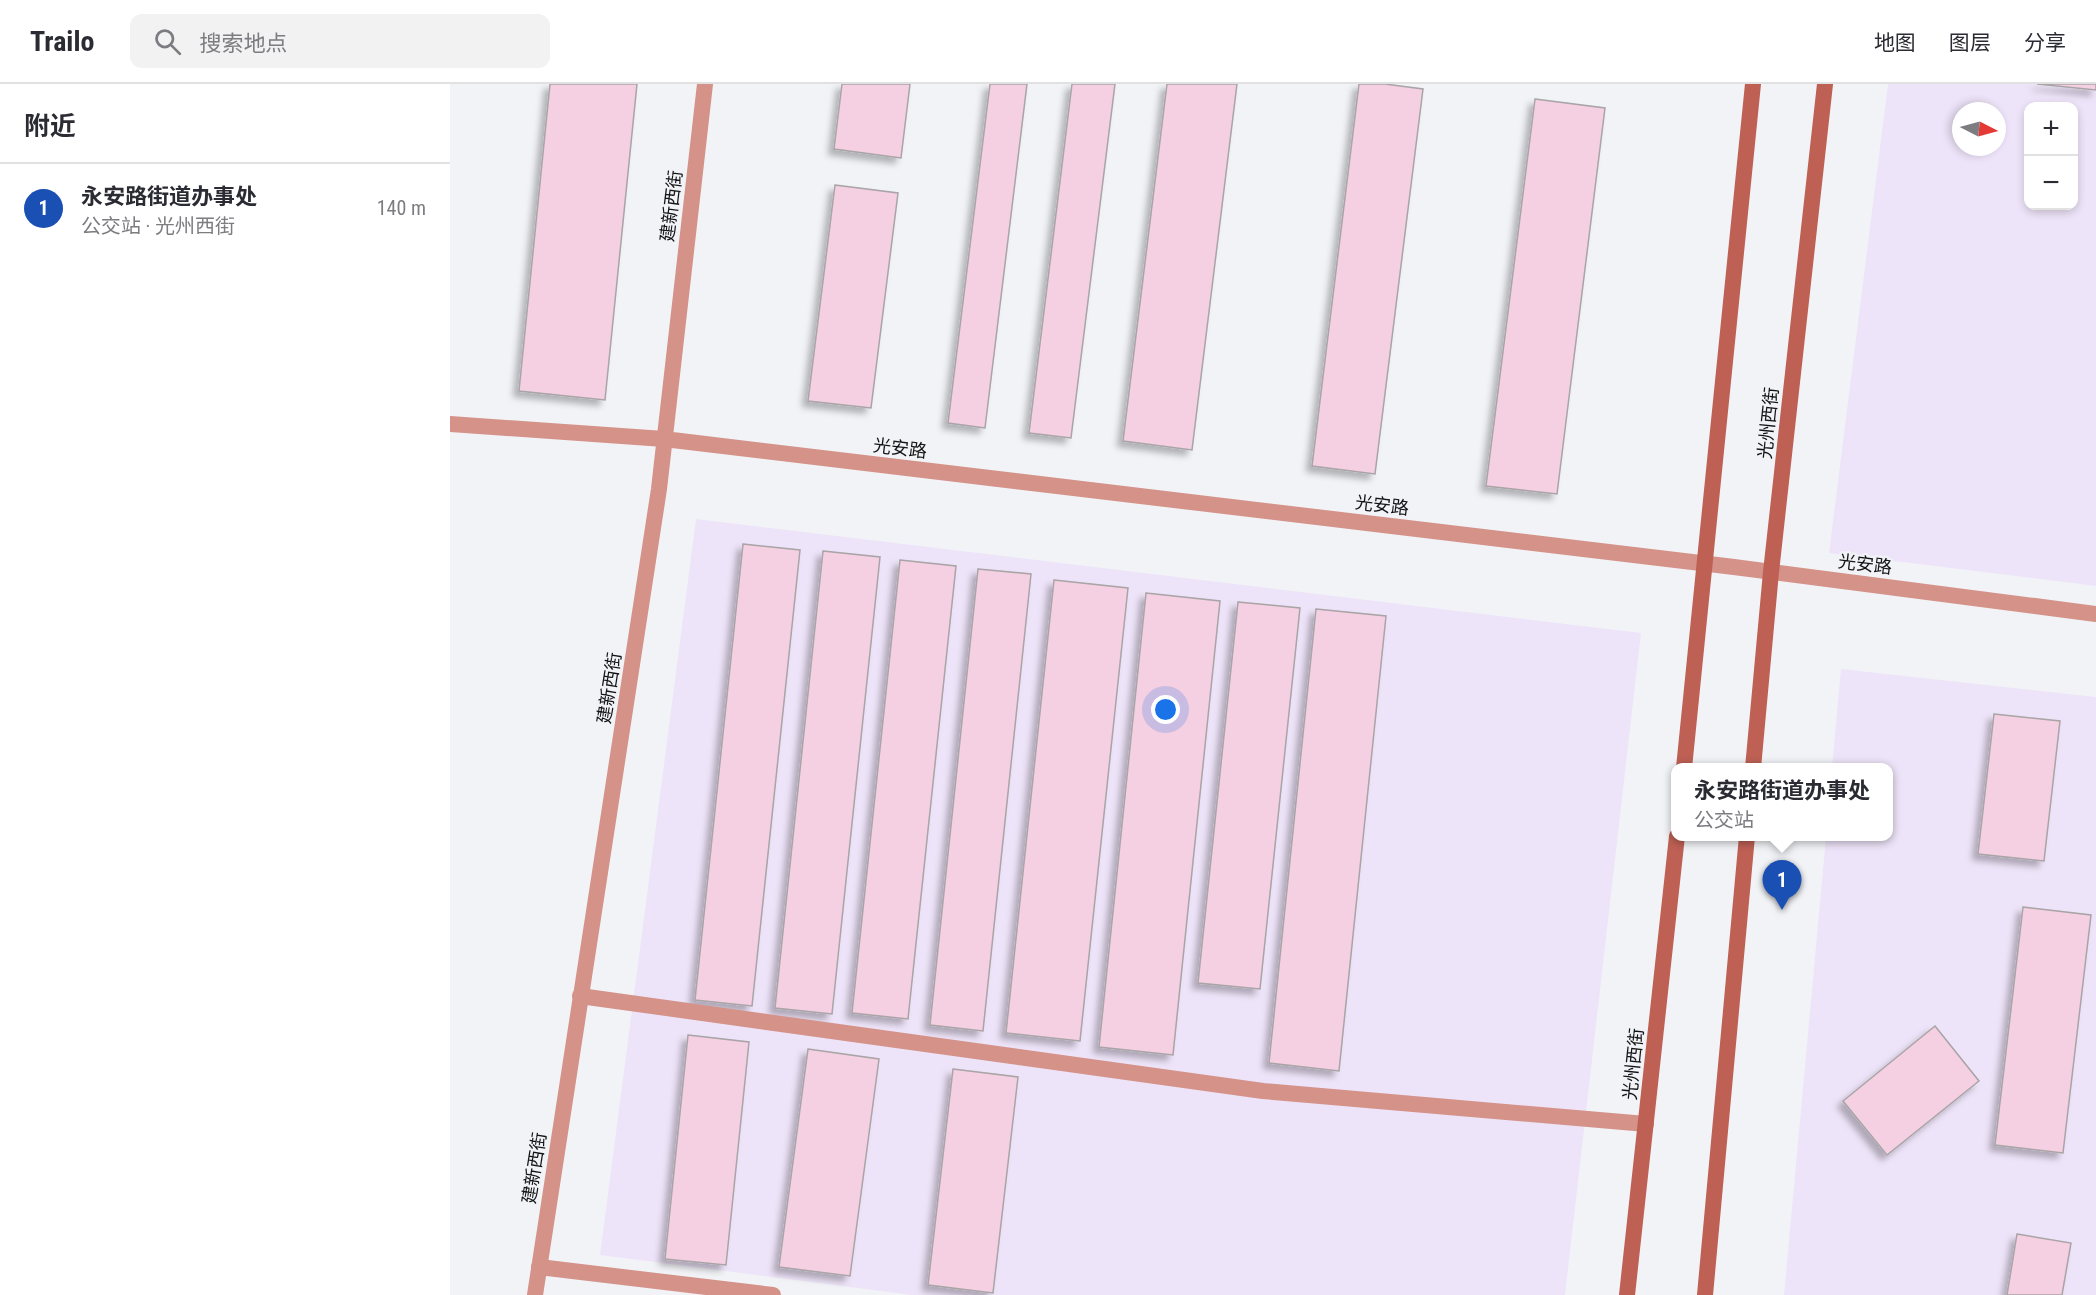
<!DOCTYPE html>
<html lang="zh">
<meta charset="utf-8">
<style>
:root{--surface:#fff;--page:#f2f2f3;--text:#2b2b33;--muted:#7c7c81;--line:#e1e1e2;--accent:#307569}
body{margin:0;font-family:"Roboto Condensed","Noto Sans SC",sans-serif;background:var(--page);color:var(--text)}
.controls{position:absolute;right:18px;top:18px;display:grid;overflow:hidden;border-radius:12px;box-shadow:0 3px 9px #0003}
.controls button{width:54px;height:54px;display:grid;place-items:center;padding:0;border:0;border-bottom:2px solid var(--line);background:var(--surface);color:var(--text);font:30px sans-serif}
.compass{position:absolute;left:1502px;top:18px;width:54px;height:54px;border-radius:50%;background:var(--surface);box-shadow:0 3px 9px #0003;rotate:96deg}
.you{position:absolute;left:716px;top:626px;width:21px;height:21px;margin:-15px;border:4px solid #fff;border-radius:50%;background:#1a73e8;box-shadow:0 0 0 9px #1a73e833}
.badge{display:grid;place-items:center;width:39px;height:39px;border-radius:50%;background:var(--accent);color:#fff;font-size:20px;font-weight:700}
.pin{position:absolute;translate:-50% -50px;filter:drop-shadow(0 2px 3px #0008)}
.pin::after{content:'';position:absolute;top:32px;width:21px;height:18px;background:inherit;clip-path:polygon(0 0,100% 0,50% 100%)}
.popup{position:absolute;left:1221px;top:679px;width:222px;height:78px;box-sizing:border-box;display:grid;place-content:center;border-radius:12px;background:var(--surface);filter:drop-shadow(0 2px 4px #0005);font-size:20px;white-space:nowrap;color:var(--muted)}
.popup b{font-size:22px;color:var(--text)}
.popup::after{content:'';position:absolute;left:50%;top:100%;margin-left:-12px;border:12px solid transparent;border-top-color:var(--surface)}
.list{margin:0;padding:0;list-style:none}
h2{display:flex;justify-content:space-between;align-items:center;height:78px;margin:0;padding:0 24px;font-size:26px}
h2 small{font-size:20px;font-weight:400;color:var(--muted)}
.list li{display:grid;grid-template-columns:39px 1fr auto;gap:18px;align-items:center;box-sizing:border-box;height:90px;padding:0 24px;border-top:2px solid var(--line)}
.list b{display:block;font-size:22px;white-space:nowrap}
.list p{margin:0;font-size:20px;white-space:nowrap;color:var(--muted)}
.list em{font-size:20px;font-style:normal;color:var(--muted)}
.icon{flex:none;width:33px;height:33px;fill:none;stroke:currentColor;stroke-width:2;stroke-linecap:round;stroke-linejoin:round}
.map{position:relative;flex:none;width:1646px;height:1211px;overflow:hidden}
header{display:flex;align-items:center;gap:36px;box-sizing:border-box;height:84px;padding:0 30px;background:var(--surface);border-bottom:2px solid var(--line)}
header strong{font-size:28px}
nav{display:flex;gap:33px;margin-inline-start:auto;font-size:21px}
.search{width:420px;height:54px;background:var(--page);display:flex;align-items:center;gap:15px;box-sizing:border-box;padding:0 21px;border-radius:12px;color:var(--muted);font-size:22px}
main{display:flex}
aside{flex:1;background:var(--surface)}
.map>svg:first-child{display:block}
</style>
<header>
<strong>Trailo</strong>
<div class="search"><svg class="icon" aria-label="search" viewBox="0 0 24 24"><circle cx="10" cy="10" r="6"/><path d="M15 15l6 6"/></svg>搜索地点</div>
<nav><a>地图</a><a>图层</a><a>分享</a></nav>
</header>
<main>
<aside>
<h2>附近<small></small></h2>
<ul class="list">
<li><span class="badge" style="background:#1a4fb4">1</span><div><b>永安路街道办事处</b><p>公交站 · 光州西街</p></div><em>140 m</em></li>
</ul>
</aside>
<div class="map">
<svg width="1646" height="1211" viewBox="0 0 1646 1211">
<defs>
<filter id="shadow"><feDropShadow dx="-5.5" dy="5.5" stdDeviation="3" flood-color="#0004"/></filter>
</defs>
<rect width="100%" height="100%" fill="#f2f3f7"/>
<!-- commercial -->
<path fill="#eee4f9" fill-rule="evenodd" d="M1438,0H1646V502L1379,469ZM1578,22H1624V122H1578ZM1511,27H1547V63H1511Z
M246,435L1191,549L1115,1211H462L150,1171Z
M1391,585L1646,613V1211H1334L1376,753L1438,752V684L1382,683Z"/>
<!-- building -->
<path fill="#f5cfe2" stroke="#a9a4a6" stroke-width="1.5" filter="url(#shadow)" d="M100,0H187L155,316L69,307Z
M392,0H460L451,74L384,65Z
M540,0H577L535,344L498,339Z
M622,0H665L621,354L579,349Z
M717,0H787L742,366L673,357Z
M909,0H935L973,5L925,390L862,382Z
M1587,0H1646V6Z
M1085,15L1155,24L1107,410L1036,402Z
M385,101L448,109L421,324L358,317Z
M293,460L350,466L302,922L245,916Z
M373,467L430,473L382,930L325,924Z
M450,476L506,482L458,935L402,929Z
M528,485L581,490L533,947L480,941Z
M604,496L678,504L630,957L556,949Z
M696,509L770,517L723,971L649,963Z
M788,518L850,524L810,905L748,899Z
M866,525L936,532L889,987L819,979Z
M1544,630L1610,637L1594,777L1528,770Z
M1573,823L1641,831L1613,1069L1545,1061Z
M1485,942L1529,997L1437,1071L1393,1017Z
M238,951L299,958L276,1181L215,1175Z
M358,965L429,975L400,1192L329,1183Z
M503,985L568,993L543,1209L478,1201Z
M1567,1150L1621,1159L1612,1211H1557Z"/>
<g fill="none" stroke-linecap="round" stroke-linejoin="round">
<!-- minor -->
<path stroke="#d49288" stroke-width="16" d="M130,912L813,1007L1196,1040
M89,1183L323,1211"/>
<!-- tertiary -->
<path stroke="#d49288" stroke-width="16" d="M0,340L214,355L1284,483L1646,530
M85,1211L209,405L255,0"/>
<!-- secondary -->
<path stroke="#be6054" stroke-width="16" d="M1234,684L1303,0
M1303,684L1321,488L1375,0
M1177,1211L1227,752
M1255,1211L1297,752"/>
</g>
<g text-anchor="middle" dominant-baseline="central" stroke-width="4.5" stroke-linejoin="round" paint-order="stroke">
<!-- street labels -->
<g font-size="18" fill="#131415" stroke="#f2f3f7">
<text transform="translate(221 122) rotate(-83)">建新西街</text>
<text transform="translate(1318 339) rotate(-84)">光州西街</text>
<text transform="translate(450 364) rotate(7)">光安路</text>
<text transform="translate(932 421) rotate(7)">光安路</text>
<text transform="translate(1415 480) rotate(7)">光安路</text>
<text transform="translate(159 604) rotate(-81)">建新西街</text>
<text transform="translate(1183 980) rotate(-84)">光州西街</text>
<text transform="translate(84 1084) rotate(-81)">建新西街</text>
</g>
</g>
</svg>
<div class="controls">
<button>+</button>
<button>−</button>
</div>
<svg class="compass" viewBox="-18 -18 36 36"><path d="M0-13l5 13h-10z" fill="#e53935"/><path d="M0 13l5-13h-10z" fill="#7c7c81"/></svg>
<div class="you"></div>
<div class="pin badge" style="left:1332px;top:826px;background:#1a4fb4">1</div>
<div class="popup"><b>永安路街道办事处</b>公交站</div>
</div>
</main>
